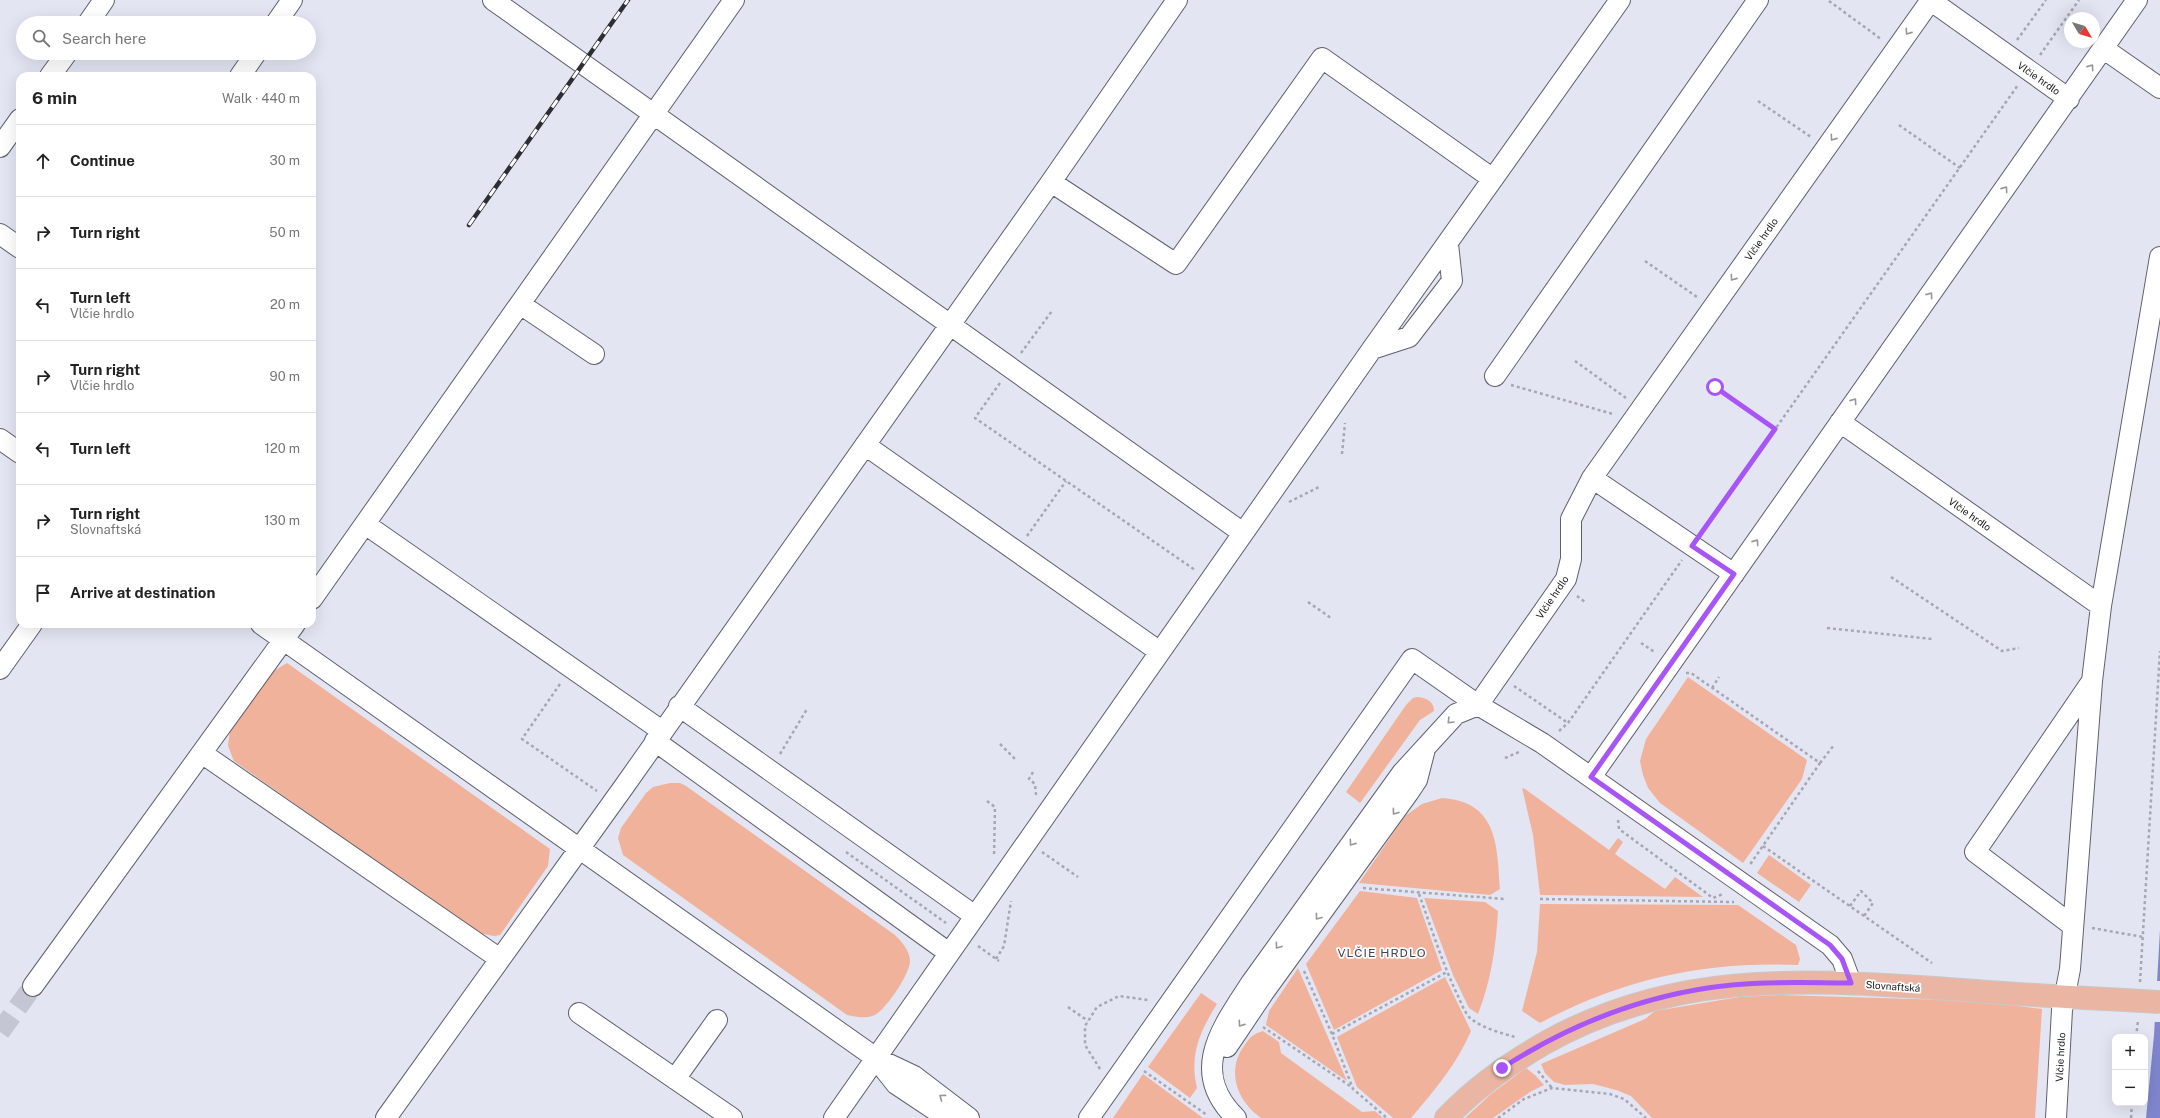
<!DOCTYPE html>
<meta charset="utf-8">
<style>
:root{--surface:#fff;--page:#f2f2f2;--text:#222;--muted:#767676;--line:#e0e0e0}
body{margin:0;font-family:"Public Sans",sans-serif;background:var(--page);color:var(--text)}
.controls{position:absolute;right:12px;bottom:12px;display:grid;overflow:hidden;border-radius:8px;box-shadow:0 4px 16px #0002}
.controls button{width:36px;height:36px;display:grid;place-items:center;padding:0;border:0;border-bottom:1px solid var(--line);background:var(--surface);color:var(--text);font:20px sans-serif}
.compass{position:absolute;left:2064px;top:12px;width:36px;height:36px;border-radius:50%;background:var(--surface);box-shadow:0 4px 16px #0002;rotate:128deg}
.stop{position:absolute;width:12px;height:12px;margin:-9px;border:3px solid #a855f7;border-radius:50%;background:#fff}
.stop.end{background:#a855f7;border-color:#fff;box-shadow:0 1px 4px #0008}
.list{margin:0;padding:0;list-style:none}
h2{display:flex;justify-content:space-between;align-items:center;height:52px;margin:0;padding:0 16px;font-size:17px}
h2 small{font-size:13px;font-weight:400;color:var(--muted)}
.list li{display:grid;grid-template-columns:26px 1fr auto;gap:12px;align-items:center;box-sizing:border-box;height:72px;padding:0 16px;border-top:1px solid var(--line)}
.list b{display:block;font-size:15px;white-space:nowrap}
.list p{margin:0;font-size:13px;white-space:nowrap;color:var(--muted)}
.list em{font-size:13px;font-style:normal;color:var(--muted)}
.icon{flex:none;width:22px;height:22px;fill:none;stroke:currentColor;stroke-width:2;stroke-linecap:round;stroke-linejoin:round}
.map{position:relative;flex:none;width:2160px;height:1118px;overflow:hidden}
.search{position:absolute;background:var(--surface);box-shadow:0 4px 16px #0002;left:16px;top:16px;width:300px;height:44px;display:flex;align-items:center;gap:10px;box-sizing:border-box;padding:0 14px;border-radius:22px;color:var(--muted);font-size:15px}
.panel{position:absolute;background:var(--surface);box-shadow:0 4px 16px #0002;left:16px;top:72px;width:300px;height:556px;border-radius:12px}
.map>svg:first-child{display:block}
</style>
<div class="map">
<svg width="2160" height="1118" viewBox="0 0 2160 1118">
<rect width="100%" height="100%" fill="#e3e5f3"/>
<!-- green -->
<path fill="#f1b29b" d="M287,663L550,849L548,866L500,935L494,936L478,933L234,761L228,746L230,730L267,675Z
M1688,677L1807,760L1802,779L1743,863L1660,803L1648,788L1643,775L1640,761L1646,739Z
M1418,697C1426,698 1434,701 1434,711L1420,720L1360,803L1346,792L1406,705L1413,698Z
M670,783H680L686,786L895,935C902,942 910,951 910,961C910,974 886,1009 875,1015C867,1019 855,1017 847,1015L623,855L618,838L621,828L646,793L653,787Z
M1522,788L1525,789L1609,850L1618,838L1623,842L1615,854L1665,889L1675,877L1703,897L1540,895L1533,835Z
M1442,798C1498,802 1497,845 1500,889L1490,895L1359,883L1405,816L1422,804Z
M1769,855L1811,885L1799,902L1757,873Z
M1360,891L1417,898L1442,970L1334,1030L1306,964Z
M1424,898L1485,902L1498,911C1496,947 1491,981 1478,1014L1469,1008L1453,975Z
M1540,904L1738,905L1796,945L1800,959L1798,965C1705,961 1622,979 1540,1023L1522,1011L1537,952Z
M1298,968L1347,1081L1266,1025L1269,1011Z
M1445,977L1471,1031C1457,1064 1434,1091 1411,1118H1393L1357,1087L1337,1037Z
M1201,993L1217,1004C1200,1031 1189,1055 1197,1088L1190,1098L1148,1067Z
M1780,995L1981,1001L2042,1009L2035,1118H1652L1631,1096L1616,1090L1593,1084L1565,1085L1554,1082L1545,1073L1541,1064L1645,1019L1655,1011L1739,997Z
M1263,1031L1279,1042L1281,1053L1362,1112L1375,1111L1383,1118H1261C1237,1101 1226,1071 1244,1046C1250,1037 1253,1034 1263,1031Z
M1526,1068L1535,1075L1544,1085L1530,1092L1493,1118H1465L1491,1094Z
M1143,1074L1203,1118H1113Z"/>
<!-- water -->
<path fill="#8086ce" d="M2160,930V1118H2146L2154,1035Z"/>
<!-- pier -->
<path fill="#e3e5f3" d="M2155,981H2160V1022H2153Z"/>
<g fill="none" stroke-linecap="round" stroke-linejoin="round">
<!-- minor-tunnel -->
<path stroke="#c4c6d3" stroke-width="20" stroke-dasharray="20 10" stroke-linecap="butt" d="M0,1032L33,986"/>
<defs>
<path id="minor" d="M493,0L1243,533
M1930,0L2069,99
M88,23L104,0
M276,23L292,0
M2104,49L2160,88
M50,76L67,53
M240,76L256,53
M0,147L20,119
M1051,182L1176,264L1322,58L1493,179
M0,234L20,248
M520,304L594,354
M1372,349L1409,337L1452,281L1448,244
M1495,376L1758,0
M1840,422L2101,606
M0,439L20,453
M865,445L1160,652
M1592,478L1734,574
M365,524L662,731
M312,599L734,0
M261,624L876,1058L914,1076L969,1118
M0,669L32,624
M1478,705L1566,579L1571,559V519L1592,478L1931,0
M679,706L975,916
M655,741L949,953
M203,754L500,959
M1591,777L2137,0
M2073,926L1975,852L2092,681
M33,986L295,624
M579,1013L732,1118
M1227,1047L1264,992L1409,792L1417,780L1425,749
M877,1060L896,1084L947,1118
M675,1079L717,1020
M386,1118L623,788L1051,182L1177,0
M834,1118L1372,349L1620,0
M1089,1118L1412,659L1478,705L1542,743L1830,945L1842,959L1851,983
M1236,1118C1188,1071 1222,1028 1251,983L1402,773L1456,714L1478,705
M2056,1118L2062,1010L2070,969L2092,681L2101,606L2160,257"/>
<path id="major" d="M1446,1118C1476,1087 1506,1066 1543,1044C1670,972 1795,979 1935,988C1998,993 2062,997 2125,1000"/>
</defs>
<!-- minor casing -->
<use href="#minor" stroke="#5f606c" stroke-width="22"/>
<!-- major casing -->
<use href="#major" stroke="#c7c8c9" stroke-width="24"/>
<!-- path -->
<path stroke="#a6a7b2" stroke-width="2.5" stroke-dasharray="3 3" stroke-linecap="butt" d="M1829,1L1881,39
M2017,40L2046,0
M2040,55L2079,0
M1758,101L1811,137
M1899,125L1960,168
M1645,261L1697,297
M1021,353L1052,311
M1575,361L1626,398
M1000,383L975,418L1195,570
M1511,385L1613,414
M1715,387L1775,429
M1342,454L1345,423
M1289,502L1319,487
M1704,530L2018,85
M1027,536L1066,481
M1891,577L2002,651L2019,648
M1577,596L1585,602
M1308,602L1331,618
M1827,628L1932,639
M1641,643L1656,653
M1686,673H1691L1820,763L1749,866
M560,684L522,739L597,791
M1514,686L1568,723
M1712,688L1719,677
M1559,731L1568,723L1682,560
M1000,744L1016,760
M780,754L807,709
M1505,758L1519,752
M1820,763L1834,745
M1033,772L1029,779L1035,784L1036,795
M987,801L995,807L994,856
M1618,820L1619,829L1713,898L1723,894
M1763,846L1932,963
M846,852L946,923
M1042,852L1078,877
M1363,888L1504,899
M1419,894C1431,927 1442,962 1457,994C1461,1002 1464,1012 1470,1018C1482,1028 1501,1033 1515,1037
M1540,899L1734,902
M1850,906L1861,891L1873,903L1864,916
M2092,928L2143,937
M978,946L999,961
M996,959L1004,946L1011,901
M1304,971L1332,1034L1353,1089L1387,1118
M2140,982L2160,651
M1068,1007L1088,1021
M1263,1027L1353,1088
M1332,1034L1447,972
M2136,1037L2138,1021
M1100,1069L1085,1045V1026L1097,1007L1119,996L1148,1000
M1144,1071L1207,1115
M1538,1071L1552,1088
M1498,1118L1524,1099L1552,1088L1610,1094L1624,1099L1646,1118
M2131,1118L2132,1103"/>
<!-- minor -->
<use href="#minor" stroke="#fff" stroke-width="20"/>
<!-- major -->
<use href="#major" stroke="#eab6a3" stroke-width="22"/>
<defs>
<path id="rail" d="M469,225L628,0"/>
</defs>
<!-- rail casing -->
<use href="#rail" stroke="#2c2e33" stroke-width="4.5"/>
<!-- rail -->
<use href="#rail" stroke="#fff" stroke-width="3" stroke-dasharray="9" stroke-linecap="butt"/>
<defs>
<path id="major-bridge" d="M2125,1000L2160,1002"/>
</defs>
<!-- major-bridge casing -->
<use href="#major-bridge" stroke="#c7c8c9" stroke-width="24" stroke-linecap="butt"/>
<!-- major-bridge -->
<use href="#major-bridge" stroke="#eab6a3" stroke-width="22"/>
</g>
<!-- one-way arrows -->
<defs><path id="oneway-chevron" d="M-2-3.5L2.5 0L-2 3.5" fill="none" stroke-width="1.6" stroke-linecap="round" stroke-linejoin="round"/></defs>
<g stroke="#979799">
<use href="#oneway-chevron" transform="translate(1908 32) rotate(125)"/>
<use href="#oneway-chevron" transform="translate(2091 67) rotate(-55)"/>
<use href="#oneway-chevron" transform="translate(1833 138) rotate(125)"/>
<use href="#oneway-chevron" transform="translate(2005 189) rotate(-55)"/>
<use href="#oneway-chevron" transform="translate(1733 278) rotate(125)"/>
<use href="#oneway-chevron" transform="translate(1930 295) rotate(-55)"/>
<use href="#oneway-chevron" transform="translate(1854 401) rotate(-55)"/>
<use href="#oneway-chevron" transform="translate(1756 542) rotate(-55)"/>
<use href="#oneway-chevron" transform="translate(1450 721) rotate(134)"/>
<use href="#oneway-chevron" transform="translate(1395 812) rotate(126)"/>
<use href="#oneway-chevron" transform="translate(1352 843) rotate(125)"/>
<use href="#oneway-chevron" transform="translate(1318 917) rotate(126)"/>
<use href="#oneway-chevron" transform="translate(1278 946) rotate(126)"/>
<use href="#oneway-chevron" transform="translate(1241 1024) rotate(125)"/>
<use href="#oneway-chevron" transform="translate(942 1097) rotate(-143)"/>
</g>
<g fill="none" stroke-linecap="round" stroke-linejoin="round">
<!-- route -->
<path stroke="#a855f7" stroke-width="5" d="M1502,1068C1572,1023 1650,993 1732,985C1771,981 1811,983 1851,983L1842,959L1830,945L1591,777L1734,574L1692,546L1775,429L1715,387"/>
</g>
<g text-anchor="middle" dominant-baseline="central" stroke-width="3.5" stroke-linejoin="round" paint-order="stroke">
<!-- street labels -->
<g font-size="10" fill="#17181c" stroke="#fff">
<text transform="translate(2039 78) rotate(35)">Vlčie hrdlo</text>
<text transform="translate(1761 239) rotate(-55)">Vlčie hrdlo</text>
<text transform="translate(1970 514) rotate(35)">Vlčie hrdlo</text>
<text transform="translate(1552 597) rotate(-56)">Vlčie hrdlo</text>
<text transform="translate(1893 986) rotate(4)">Slovnaftská</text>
<text transform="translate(2060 1057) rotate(-87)">Vlčie hrdlo</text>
</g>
<!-- quarter labels -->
<g font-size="12" letter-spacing="1" fill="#42444f" stroke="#fff">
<text x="1382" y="953">VLČIE HRDLO</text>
</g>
</g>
</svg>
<div class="controls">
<button>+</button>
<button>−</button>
</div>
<svg class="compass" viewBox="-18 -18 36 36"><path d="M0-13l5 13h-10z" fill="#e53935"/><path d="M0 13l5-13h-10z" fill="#767676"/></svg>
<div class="stop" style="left:1715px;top:387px"></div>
<div class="stop end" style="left:1502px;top:1068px"></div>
<div class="search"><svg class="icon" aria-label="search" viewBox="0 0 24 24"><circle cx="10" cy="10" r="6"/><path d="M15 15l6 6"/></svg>Search here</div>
<section class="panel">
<h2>6 min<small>Walk · 440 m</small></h2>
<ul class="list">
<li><svg class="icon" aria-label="ahead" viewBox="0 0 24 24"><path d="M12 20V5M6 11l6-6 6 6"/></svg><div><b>Continue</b></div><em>30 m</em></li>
<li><svg class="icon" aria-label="right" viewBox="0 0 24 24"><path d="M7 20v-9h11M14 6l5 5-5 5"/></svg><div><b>Turn right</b></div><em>50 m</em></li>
<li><svg class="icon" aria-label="left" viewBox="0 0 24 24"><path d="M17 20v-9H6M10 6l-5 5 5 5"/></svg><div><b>Turn left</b><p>Vlčie hrdlo</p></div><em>20 m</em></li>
<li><svg class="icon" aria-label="right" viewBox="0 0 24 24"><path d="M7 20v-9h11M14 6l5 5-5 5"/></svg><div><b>Turn right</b><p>Vlčie hrdlo</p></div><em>90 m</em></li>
<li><svg class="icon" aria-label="left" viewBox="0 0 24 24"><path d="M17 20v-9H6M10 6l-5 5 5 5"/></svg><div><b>Turn left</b></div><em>120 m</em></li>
<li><svg class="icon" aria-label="right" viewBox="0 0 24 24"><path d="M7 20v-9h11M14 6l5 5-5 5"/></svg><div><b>Turn right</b><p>Slovnaftská</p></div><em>130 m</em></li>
<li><svg class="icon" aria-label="arrive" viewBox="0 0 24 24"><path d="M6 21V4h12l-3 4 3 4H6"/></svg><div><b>Arrive at destination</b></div></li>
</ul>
</section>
</div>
